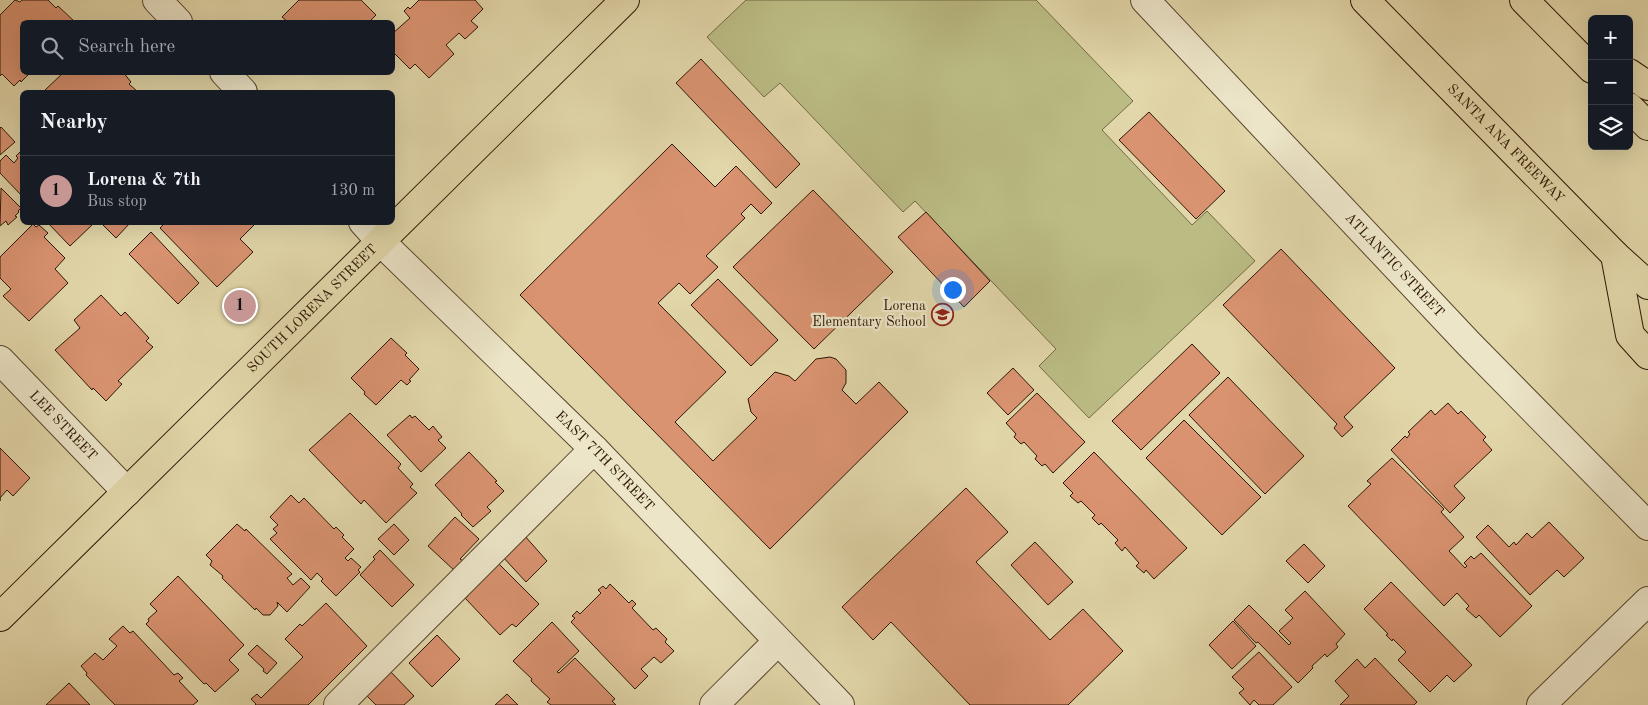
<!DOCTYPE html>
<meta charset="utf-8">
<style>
:root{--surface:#171b24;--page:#242831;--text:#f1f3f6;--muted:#9ea1a6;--line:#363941;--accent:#c59692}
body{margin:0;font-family:"Old Standard TT",serif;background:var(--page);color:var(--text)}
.controls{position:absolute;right:15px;top:15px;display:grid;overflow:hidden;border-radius:8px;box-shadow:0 5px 20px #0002}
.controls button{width:45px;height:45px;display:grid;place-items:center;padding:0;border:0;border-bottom:1px solid var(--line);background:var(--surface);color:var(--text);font:25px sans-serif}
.you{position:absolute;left:952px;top:289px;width:18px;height:18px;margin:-12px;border:4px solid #fff;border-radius:50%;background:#1a73e8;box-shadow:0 0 0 8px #1a73e833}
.badge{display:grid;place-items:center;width:32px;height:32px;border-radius:50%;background:var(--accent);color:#111;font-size:16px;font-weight:700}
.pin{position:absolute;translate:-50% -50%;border:2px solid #fff;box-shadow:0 1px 5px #0006}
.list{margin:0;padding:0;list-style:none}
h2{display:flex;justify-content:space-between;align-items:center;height:65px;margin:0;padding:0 20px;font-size:21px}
h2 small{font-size:16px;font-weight:400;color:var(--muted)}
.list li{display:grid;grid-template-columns:32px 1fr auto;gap:15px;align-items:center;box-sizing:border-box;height:70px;padding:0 20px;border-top:1px solid var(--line)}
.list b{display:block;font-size:19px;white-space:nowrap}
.list p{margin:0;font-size:16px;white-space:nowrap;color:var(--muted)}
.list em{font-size:16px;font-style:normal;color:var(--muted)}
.icon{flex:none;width:28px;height:28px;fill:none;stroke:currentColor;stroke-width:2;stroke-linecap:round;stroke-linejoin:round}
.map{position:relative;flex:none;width:1648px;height:705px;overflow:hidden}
.search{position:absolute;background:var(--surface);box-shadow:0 5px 20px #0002;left:20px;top:20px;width:375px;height:55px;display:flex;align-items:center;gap:12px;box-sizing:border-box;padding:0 18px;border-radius:8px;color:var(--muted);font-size:19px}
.panel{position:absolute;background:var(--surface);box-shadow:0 5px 20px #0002;left:20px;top:90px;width:375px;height:135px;border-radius:8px}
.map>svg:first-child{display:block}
</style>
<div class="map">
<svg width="1648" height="705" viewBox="0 0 1648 705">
<rect width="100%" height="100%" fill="#e2d7aa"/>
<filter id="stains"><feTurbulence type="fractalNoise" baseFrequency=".004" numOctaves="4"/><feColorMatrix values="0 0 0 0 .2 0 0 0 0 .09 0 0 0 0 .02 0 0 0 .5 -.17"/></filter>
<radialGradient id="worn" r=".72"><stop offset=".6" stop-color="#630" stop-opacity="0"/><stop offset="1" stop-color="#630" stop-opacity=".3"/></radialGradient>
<!-- green -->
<path fill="#bbbc84" stroke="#746944" d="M746,0H1036L1133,101L1102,130L1192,225L1207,211L1255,261L1089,418L1039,366L1056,349L915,201L903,212L780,83L764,97L707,37Z"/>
<!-- building -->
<path fill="#da9371" stroke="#2d1604" d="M15,0L20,2L22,0H48L56,8L58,6L75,22H22V72H31L21,82L20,80L14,86L2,74L0,76V15Z
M299,0H361L376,15L369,22H288L282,17Z
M419,0H475L483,9L471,21L478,27L465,39L459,33L446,45L454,54L429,78L415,64L410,69L392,51V34L410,18L404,11L408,7L410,9Z
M701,59L800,164L776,188L676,83Z
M64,72H123L131,82L129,84L138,92H43Z
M1149,112L1225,191L1196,219L1119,140Z
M1,127L15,142L0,155V128Z
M672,144L715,187L736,166L772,203L761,214L751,204L741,214L745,218L706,256L718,267L690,294L679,283L658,303L726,372L675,422L713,461L757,418L751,412L748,399L775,372L789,376L795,381L816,359L830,357L836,359L846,370V383L842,390L856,404L879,382L908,412L770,549L520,295Z
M21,151L22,154V196L0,173V161L6,155L14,163L18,158L16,156Z
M1,188L21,208L18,211L19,212L15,216L17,217L8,225L6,221L0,226Z
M813,190L893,272L814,349L733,267Z
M926,212L990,281L964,307L898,237Z
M47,222H91L93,224L70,246Z
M100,222H131L116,238Z
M166,222H257L240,239L253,252L217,287L160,228Z
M33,224L36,227L39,225L48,233L44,237L65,258L55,269L68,283L29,321L3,296L11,289L0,278V257Z
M151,232L199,283L178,304L129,254Z
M1281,249L1395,368L1344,417L1353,427L1342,437L1334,428L1337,424L1223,305Z
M718,279L778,340L751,366L691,305Z
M101,295L121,316L125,312L149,338L146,341L153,347L118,381L122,384L106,401L93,388L92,390L55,350L80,328L74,320Z
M391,338L407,353L405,355L419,369L409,380L411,381L407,385L401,380L376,405L364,394L365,392L351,378Z
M1192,344L1220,373L1141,450L1112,421Z
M1013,368L1034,390L1008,415L987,393Z
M1228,377L1304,456L1265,494L1189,415Z
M1037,393L1085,442L1053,473L1045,464L1042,466L1035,459L1037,456L1024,442L1021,444L1014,437L1016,434L1006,423Z
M1448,403L1458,414L1461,411L1486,437L1483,440L1492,450L1454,486L1465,498L1450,513L1391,450L1405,436L1407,438L1410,434L1408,432L1431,410L1435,415Z
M350,413L401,464L398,468L413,484L410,487L417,493L386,523L364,500L361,504L309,450Z
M410,415L412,418L415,416L429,430L433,426L442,437L438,440L446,448L421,472L387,435Z
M1184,420L1261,497L1222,535L1146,458Z
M0,448L30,478L13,496L7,490L0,498V501Z
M469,452L497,481L495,482L504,491L487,507L491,511L473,527L461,515L462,514L435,485Z
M1094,452L1187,548L1154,579L1146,570L1144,573L1136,566L1139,563L1125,547L1122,551L1115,543L1118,540L1101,523L1099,525L1092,518L1095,515L1081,501L1078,503L1070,496L1073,493L1063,483Z
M1392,458L1444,509L1441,512L1464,537L1449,551L1465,568L1467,566L1464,563L1471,556L1474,559L1481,553L1532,606L1500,637L1479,615L1476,618L1466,609L1469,606L1457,593L1444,606L1348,506L1371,484L1367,481Z
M966,488L1008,532L976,562L1050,640L1083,609L1123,651L1068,705H970L891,622L873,640L842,607Z
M291,495L299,503L304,498L334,529L336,527L344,535L342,537L354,549L345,558L348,561L351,558L361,567L358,570L360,572L336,596L321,581L323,579L317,573L311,580L270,539L277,533L273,529L278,525L270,517Z
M455,517L479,539L460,559L465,562L456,572L428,546Z
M1549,522L1584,558L1564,577L1557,570L1530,595L1476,537L1488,525L1509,547L1514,542L1516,545L1527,533L1532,538Z
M237,524L245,531L246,529L292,574L287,578L293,585L301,578L310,587L287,612L277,602L278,606L270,615H263L256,608L255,610L222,578L223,576L210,565L212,561L206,555Z
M394,524L409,540L394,555L378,539Z
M524,535L547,561L526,582L502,556Z
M1035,542L1073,582L1048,605L1011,565Z
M1304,544L1325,566L1308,583L1286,561Z
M380,550L414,585L392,607L360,575L375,559L373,557Z
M496,563L497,565L499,564L539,604L516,627L512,624L500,635L465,598L468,596L465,593Z
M178,576L244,645L229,660L239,670L215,692L206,683L204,684L146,624L149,621L148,619L157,611L150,604Z
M1391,582L1472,665L1454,682L1447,675L1430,692L1398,660L1406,652L1393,639L1392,641L1386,635L1388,634L1364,609Z
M610,584L629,603L632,600L636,604L632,608L653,630L656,628L667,639L665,642L674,651L661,663L654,657L641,669L648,676L635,689L571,622L575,618L572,616L577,611L580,614L601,593L598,590L603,586L606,589Z
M1305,591L1345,634L1336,644L1338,647L1327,657L1325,654L1312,666L1313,668L1298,683L1258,642L1256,643L1234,620L1249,605L1289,645L1291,643L1279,631L1293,618L1285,610Z
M326,603L367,646L308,705H255L256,704L251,699L257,694L261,698L303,657L285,639L300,624L302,626Z
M1233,621L1256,646L1232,669L1209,645Z
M552,622L579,651L557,672L559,673L575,658L615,699L612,701L616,705H551L547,702L550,699L531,681L532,679L513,661Z
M123,626L130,633L133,631L174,675L178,673L183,678L179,681L198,701L193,705H115L86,675L87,673L81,666L95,653L103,660L117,646L109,639Z
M437,635L460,659L432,687L409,663Z
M257,645L277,663L267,674L263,671L264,669L248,654Z
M1259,652L1292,687L1273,705H1259L1254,700L1250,705L1239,693L1244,689L1232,677Z
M1375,658L1417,702L1414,705H1340L1349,696L1335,681L1357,659L1365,668Z
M389,670L414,696L404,705H376L365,694Z
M69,683L90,705H46Z
M507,694L518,705H495Z"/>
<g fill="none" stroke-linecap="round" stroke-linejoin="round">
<defs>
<g id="minor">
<path d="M157,0L178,22"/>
<path id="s1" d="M1145,0L1469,344L1648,526"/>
<path d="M224,72L243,92"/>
<path id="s2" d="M363,222L381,242L594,449L840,705"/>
<path id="s3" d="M0,360L127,492"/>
<path d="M338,705L594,449"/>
<path d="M714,705L778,641"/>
<path d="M1541,705L1648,601"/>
</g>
<g id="major">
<path id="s4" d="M0,617L625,0"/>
</g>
<g id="highway">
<path id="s5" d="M1365,0L1615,255L1648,285"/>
<path d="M1524,0L1592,69"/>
<path d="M1629,73L1648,86"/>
<path d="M1629,107L1648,126"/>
<path d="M1615,255L1630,335L1648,355"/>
</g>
</defs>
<!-- minor casing -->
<use href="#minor" stroke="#5a462e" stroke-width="30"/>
<!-- major casing -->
<use href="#major" stroke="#2d1604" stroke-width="30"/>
<!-- highway casing -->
<use href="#highway" stroke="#2d1604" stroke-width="30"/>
<!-- minor -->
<use href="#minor" stroke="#ece5c8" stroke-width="28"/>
<!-- major -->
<use href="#major" stroke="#e2d7aa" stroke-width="28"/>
<!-- highway -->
<use href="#highway" stroke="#e2d7aa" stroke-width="28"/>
</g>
<!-- icons -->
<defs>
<symbol id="school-ring" viewBox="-11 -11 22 22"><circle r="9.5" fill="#ece5c8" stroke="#8f2418" stroke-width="1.5"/><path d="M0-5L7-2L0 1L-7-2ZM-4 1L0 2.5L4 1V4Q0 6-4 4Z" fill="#8f2418"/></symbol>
</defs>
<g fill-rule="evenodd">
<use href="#school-ring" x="930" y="302" width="25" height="25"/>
</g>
<g text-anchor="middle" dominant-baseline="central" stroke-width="4.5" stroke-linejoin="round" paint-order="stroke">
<!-- street labels -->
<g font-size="14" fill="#2d1604" stroke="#ece5c8">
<text stroke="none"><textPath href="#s5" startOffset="201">SANTA ANA FREEWAY</textPath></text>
<text stroke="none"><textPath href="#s1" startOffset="364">ATLANTIC STREET</textPath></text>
<text stroke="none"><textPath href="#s4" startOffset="439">SOUTH LORENA STREET</textPath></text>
<text stroke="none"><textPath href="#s3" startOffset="91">LEE STREET</textPath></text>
<text stroke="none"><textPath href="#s2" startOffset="340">EAST 7TH STREET</textPath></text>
</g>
<!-- poi labels -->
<g font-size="14" fill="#2d1604" stroke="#ece5c8" text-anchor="end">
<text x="926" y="306">Lorena<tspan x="926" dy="16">Elementary School</tspan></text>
</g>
</g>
<rect width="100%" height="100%" filter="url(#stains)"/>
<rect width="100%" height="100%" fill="url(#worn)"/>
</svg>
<div class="controls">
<button>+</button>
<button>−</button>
<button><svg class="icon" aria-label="layers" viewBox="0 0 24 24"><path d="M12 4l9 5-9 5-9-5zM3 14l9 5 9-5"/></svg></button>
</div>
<div class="you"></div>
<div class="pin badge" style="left:240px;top:306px">1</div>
<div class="search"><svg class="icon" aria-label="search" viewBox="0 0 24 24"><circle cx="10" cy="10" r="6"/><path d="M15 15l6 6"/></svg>Search here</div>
<section class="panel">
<h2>Nearby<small></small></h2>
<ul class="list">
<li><span class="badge">1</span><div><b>Lorena &amp; 7th</b><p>Bus stop</p></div><em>130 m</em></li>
</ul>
</section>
</div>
